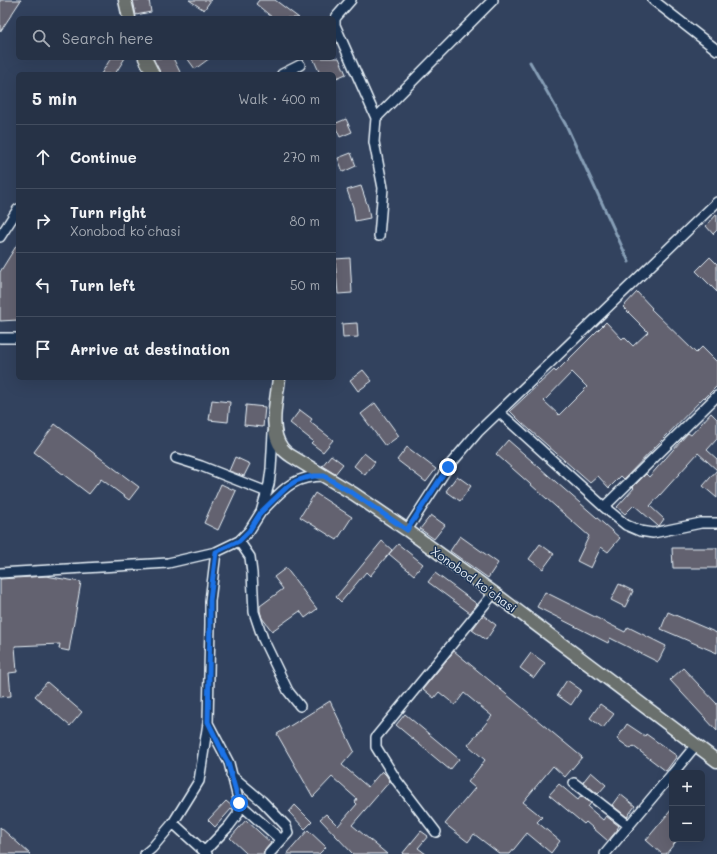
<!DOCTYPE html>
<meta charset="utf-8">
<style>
:root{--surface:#263246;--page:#323e51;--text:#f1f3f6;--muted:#a4aab3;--line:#424d5f}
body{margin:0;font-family:Mali,sans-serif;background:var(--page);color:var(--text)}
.controls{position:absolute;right:12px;bottom:12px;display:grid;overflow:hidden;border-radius:6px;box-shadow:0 4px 16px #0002}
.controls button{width:36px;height:36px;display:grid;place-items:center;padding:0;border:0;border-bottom:1px solid var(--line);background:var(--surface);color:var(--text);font:20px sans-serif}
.stop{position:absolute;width:12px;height:12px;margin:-9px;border:3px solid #1a73e8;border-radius:50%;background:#fff}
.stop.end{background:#1a73e8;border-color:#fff;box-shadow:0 1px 4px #0008}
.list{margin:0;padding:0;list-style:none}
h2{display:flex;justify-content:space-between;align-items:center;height:52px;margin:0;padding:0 16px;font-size:17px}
h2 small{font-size:13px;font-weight:400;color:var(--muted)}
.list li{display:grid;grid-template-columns:26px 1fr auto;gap:12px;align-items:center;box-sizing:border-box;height:64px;padding:0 16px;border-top:1px solid var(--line)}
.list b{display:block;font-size:15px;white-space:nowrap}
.list p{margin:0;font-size:13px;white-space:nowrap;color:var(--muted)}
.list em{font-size:13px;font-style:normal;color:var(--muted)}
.icon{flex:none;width:22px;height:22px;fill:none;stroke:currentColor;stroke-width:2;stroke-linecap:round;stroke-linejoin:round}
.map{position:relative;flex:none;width:717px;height:854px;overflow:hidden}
.search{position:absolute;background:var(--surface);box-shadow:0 4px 16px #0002;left:16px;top:16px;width:320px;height:44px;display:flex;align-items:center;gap:10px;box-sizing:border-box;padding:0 14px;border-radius:6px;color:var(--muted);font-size:15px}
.panel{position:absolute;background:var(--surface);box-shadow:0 4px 16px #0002;left:16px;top:72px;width:320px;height:308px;border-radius:6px}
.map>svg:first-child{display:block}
</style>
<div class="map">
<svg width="717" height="854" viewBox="0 0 717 854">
<rect width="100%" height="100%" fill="#32425e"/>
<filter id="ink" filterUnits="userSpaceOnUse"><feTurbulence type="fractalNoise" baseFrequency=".025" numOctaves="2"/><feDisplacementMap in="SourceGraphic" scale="8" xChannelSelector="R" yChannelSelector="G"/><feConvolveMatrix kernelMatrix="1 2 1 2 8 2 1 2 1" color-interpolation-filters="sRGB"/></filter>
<g filter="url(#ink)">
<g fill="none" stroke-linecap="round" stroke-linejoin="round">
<!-- stream -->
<path stroke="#869eb6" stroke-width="3" d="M530,62L567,127L629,262"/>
</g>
<!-- building -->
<path fill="#64626f" stroke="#e8f1f8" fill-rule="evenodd" d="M0,0H21L0,32Z
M133,0H149L151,12L136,15Z
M189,0H211L204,10Z
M259,0H275L299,18H273L256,4Z
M111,58H125L115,74H101Z
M153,58H173L181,74H161Z
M187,58H210L195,69Z
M313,58H339L346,74L334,79V74H320Z
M346,119L352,132L340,137L334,124Z
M351,153L356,166L343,172L338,158Z
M361,186L368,207L370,218L355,221L353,207L347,190Z
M717,214V230L713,234L706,226Z
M18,243V320L0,321V272Z
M710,257L717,264V292L696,271Z
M350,258L352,293L338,294L335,259Z
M637,292L652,308L651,309L696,353L702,347L717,362V386L705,398L704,397L624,479L621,476L609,488L598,476L590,483L522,423L510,411L554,370L556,372L606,322L622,339L624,337L633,346L648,332L623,307ZM572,372L587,387L559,415L544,401Z
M357,323L358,337L343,338L342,324Z
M363,370L372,381L358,391L350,380Z
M212,400L230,402L228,422L209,420Z
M375,403L399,436L385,446L361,414Z
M246,405L265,407L263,427L244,425Z
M300,410L312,419L310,422L333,440L323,452L311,443L313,441L290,423Z
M711,413L717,419V439L707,450L717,459V498L703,486L717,470L698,453L650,506L664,519L659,526H658L634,505L625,514L617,507L634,488L633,487L646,474L649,477L688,433L691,435Z
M55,424L139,487L129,500L101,479L89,494L34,452Z
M508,440L620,538L608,552L601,547L591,568L577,561L589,536L496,454Z
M407,447L436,469L426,482L397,460Z
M364,453L375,462L365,475L354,466Z
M331,455L343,464L335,474L322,466Z
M235,457L250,464L244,476L229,471Z
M457,476L471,486L460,501L446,491Z
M221,484L236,491L218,530L204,523Z
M315,493L352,517L337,540L300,517Z
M431,515L445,525L434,539L420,529Z
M460,536L498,563L488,578L450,551Z
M382,541L392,550L370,576L366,572L341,602L336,597Z
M398,544L423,564L414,575L389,554Z
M540,544L554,554L543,569L529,559Z
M672,548H717V568H673Z
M286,568L317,609L305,618L300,611L272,631L262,618L260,611V606L283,589L274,577Z
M435,573L477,604L470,613L428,582Z
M46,576L81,582L69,651L59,649L60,644L15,646L17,672L9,673L11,696L0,697V579Z
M619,584L633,591L625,607L611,600Z
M545,592L625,632L628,627L666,646L658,662L610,638L608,643L537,607Z
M668,612L717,633V653L661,629Z
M483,615L496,625L486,640L472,630Z
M454,651L582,757L565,777L553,766L523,802L542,817L537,822L560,841L551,853L527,833L510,854H500L474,834L468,842L445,824L475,788L468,782L485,760L468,745L492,716L464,693L455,705L439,692L434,698L423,689Z
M531,653L545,663L534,678L520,668Z
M683,668L717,704V731L670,680Z
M567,680L581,690L571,705L557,695Z
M47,682L82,712L70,726L35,696Z
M330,701L354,751L342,765L368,787L382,771L386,775L390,781L352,825L387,854H353L320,819L326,814L338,826L357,804L355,802L357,799L332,777L313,797L277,734Z
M600,704L614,714L603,728L590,718Z
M405,714L459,759L450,770L396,725Z
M627,724L645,736L646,734L677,756L666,771L633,746L631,749L617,739Z
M591,772L606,785L598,794L583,782Z
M559,784L578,800L581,796L591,803L588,807L603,820L606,816L619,826L617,829H618L608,841L586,822L584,824L549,795Z
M620,794L635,806L627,817L612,805Z
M226,801L233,807L232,808L215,827L208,820Z
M295,805L312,822L305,829L289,812Z
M672,809V839H678L666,854H662L646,840Z
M246,820L271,843L265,850L263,854H247L230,838Z
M0,827L30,854H0Z
M308,830L326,847L319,854H287Z
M421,831L428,836L418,848L426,854H402Z"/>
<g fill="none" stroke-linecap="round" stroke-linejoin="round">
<defs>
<path id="minor" d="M351,0L337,16L335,19V25L376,118L493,0
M653,0L717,50
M282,74L300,65
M376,118L374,142L383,188L379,236
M0,237L18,209
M0,338H18
M499,412L604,507L626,525L640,531L653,533L701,523H717
M273,433L271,469L269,484L261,512C282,491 291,476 324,476
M176,458L201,466L267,492
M604,507L717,396
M407,530L448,467L478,432L717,202
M239,541L250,557L252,573L254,612L263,639L288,691L300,706
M0,573L168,563L216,552L239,541L249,531L261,512
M673,773L696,745
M231,775L262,801L286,826L288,833L269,854
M574,783L628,825
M239,803L281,840
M173,823L207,854
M436,832L397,781L376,747V737L494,593
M204,852L229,826L238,814L239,803L229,763L208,723
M145,854L152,848L173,823L199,781L208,723L210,624V601L216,552
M605,854L672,774"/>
<path id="major" d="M125,0L129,18
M145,58L153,74
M279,378C277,399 268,430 282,448C284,451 288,454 291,456L354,494L407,530L494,593L717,761"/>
</defs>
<!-- minor casing -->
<use href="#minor" stroke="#e8f1f8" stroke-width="12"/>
<!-- major casing -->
<use href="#major" stroke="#e8f1f8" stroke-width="15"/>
<!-- minor -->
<use href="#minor" stroke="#1d3557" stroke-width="9"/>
<!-- major -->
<use href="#major" stroke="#6b706d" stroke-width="12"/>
</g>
</g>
<g fill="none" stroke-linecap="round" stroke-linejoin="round" filter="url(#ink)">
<!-- route -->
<path stroke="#1a73e8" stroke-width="5" d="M239,803L228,763L208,722L210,624V600L216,552L239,541L249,531L261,512L288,486L296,481L305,478L314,476H324L354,494L407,530L448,467"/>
</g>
<g text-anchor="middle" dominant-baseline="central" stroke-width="3" stroke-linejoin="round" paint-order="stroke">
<!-- street labels -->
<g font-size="12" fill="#e8f1f8" stroke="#1d3557">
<text transform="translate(474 579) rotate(36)">Xonobod koʻchasi</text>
</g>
</g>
</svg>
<div class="controls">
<button>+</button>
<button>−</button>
</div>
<div class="stop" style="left:239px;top:803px"></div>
<div class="stop end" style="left:448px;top:467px"></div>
<div class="search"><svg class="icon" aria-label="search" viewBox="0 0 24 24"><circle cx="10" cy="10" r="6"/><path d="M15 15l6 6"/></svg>Search here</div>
<section class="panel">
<h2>5 min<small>Walk · 400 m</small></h2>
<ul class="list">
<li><svg class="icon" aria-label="ahead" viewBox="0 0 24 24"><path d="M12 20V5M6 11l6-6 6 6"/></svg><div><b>Continue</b></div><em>270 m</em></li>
<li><svg class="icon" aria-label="right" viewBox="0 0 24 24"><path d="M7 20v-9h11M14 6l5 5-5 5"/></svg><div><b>Turn right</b><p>Xonobod koʻchasi</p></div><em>80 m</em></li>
<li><svg class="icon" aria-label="left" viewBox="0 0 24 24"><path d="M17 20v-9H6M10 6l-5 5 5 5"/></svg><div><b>Turn left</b></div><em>50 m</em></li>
<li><svg class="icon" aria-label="arrive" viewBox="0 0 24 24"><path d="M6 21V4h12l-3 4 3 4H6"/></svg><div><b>Arrive at destination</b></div></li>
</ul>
</section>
</div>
